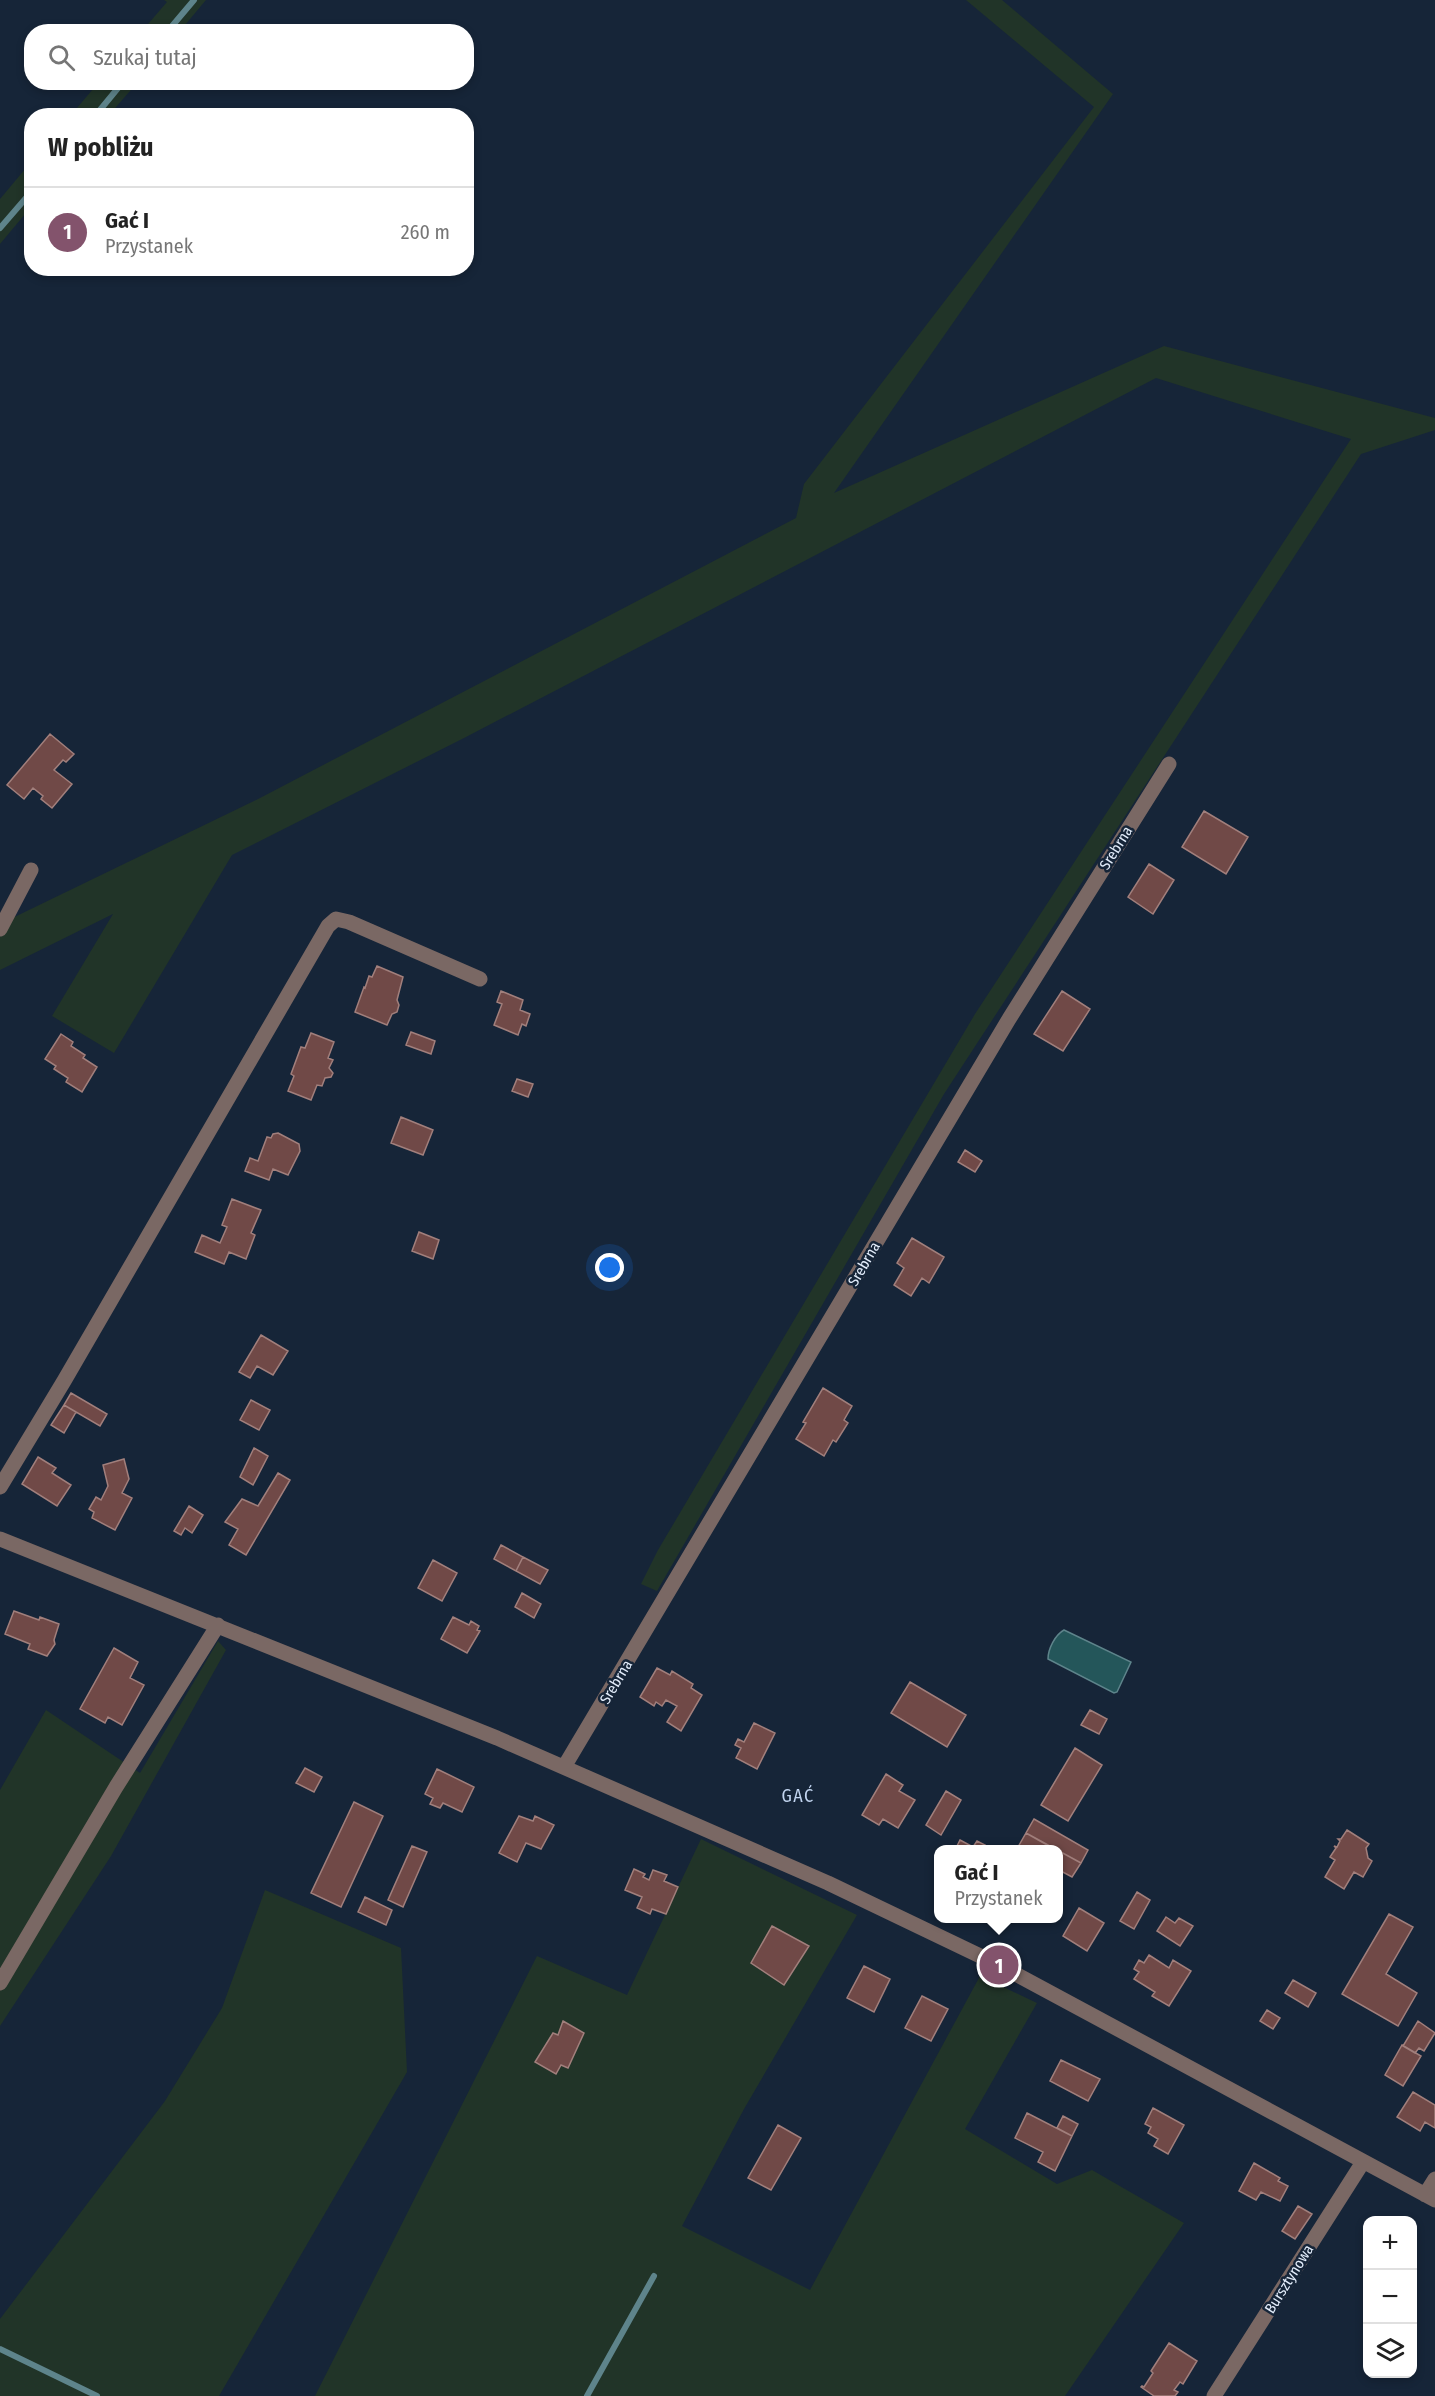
<!DOCTYPE html>
<html lang="pl">
<meta charset="utf-8">
<style>
:root{--surface:#fff;--page:#f2f2f2;--text:#222;--muted:#767676;--line:#e0e0e0;--accent:#83536c}
body{margin:0;font-family:"Fira Sans Condensed",sans-serif;background:var(--page);color:var(--text)}
.controls{position:absolute;right:18px;bottom:18px;display:grid;overflow:hidden;border-radius:12px;box-shadow:0 3px 9px #0003}
.controls button{width:54px;height:54px;display:grid;place-items:center;padding:0;border:0;border-bottom:2px solid var(--line);background:var(--surface);color:var(--text);font:30px sans-serif}
.you{position:absolute;left:610px;top:1268px;width:21px;height:21px;margin:-15px;border:4px solid #fff;border-radius:50%;background:#1a73e8;box-shadow:0 0 0 9px #1a73e833}
.badge{display:grid;place-items:center;width:39px;height:39px;border-radius:50%;background:var(--accent);color:#fff;font-size:20px;font-weight:700}
.pin{position:absolute;translate:-50% -50%;border:3px solid #fff;box-shadow:0 2px 6px #0006}
.popup{position:absolute;left:934px;top:1845px;width:129px;height:78px;box-sizing:border-box;display:grid;place-content:center;border-radius:12px;background:var(--surface);filter:drop-shadow(0 2px 4px #0005);font-size:20px;white-space:nowrap;color:var(--muted)}
.popup b{font-size:22px;color:var(--text)}
.popup::after{content:'';position:absolute;left:50%;top:100%;margin-left:-12px;border:12px solid transparent;border-top-color:var(--surface)}
.list{margin:0;padding:0;list-style:none}
h2{display:flex;justify-content:space-between;align-items:center;height:78px;margin:0;padding:0 24px;font-size:26px}
h2 small{font-size:20px;font-weight:400;color:var(--muted)}
.list li{display:grid;grid-template-columns:39px 1fr auto;gap:18px;align-items:center;box-sizing:border-box;height:90px;padding:0 24px;border-top:2px solid var(--line)}
.list b{display:block;font-size:22px;white-space:nowrap}
.list p{margin:0;font-size:20px;white-space:nowrap;color:var(--muted)}
.list em{font-size:20px;font-style:normal;color:var(--muted)}
.icon{flex:none;width:33px;height:33px;fill:none;stroke:currentColor;stroke-width:2;stroke-linecap:round;stroke-linejoin:round}
.map{position:relative;flex:none;width:1435px;height:2396px;overflow:hidden}
.search{position:absolute;background:var(--surface);box-shadow:0 3px 9px #0003;left:24px;top:24px;width:450px;height:66px;display:flex;align-items:center;gap:15px;box-sizing:border-box;padding:0 21px;border-radius:24px;color:var(--muted);font-size:22px}
.panel{position:absolute;background:var(--surface);box-shadow:0 3px 9px #0003;left:24px;top:108px;width:450px;height:168px;border-radius:24px}
.map>svg:first-child{display:block}
</style>
<div class="map">
<svg width="1435" height="2396" viewBox="0 0 1435 2396">
<rect width="100%" height="100%" fill="#162538"/>
<!-- green -->
<path fill="#213428" d="M164,0H206L180,31H142L167,2Z
M966,0H1002L1113,94L834,493L1164,346L1435,418V430L1361,454L944,1094L657,1591L641,1584L658,1550L975,1014L1351,439L1156,378L466,737L232,855L114,1053L52,1016L113,914L0,970V924L260,798L796,518L804,484L1094,107Z
M99,82L137,83L109,115H71Z
M31,162V207L0,244V199Z
M218,1641L226,1650L111,1856L0,2026V1790L46,1710L140,1773Z
M701,1839L857,1915L744,2109L682,2226L810,2290L980,1976L1037,2003L965,2129L1057,2184L1092,2170L1184,2223L1065,2396H315L537,1956L627,1995Z
M265,1890L401,1948L407,2072L219,2396H0V2319L165,2101L222,2008Z"/>
<!-- water -->
<path fill="#24565a" stroke="#5e848b" stroke-width="1.5" d="M1064,1630L1131,1662L1117,1692L1114,1693L1048,1659C1048,1649 1055,1635 1064,1630Z"/>
<g fill="none" stroke-linecap="round" stroke-linejoin="round">
<!-- stream -->
<path stroke="#5e848b" stroke-width="6" d="M167,32L194,0
M95,116L123,82
M0,228L32,191
M0,2349L97,2396
M587,2396L654,2276"/>
</g>
<!-- building -->
<path fill="#704947" stroke="#a17f7c" stroke-width="1.5" d="M50,734L74,754L66,762L63,760L54,770L72,784L52,808L41,799L43,796L33,788L24,799L7,785Z
M1204,811L1248,837L1226,874L1182,847Z
M1149,864L1174,880L1153,914L1128,897Z
M377,966L403,977L397,1000L399,1005L397,1012L392,1014L387,1025L355,1012L364,987L365,988L369,976L372,977Z
M501,991L523,1000L520,1010L530,1014L526,1026L522,1024L518,1035L494,1025L502,1004L497,1002Z
M1062,991L1090,1009L1063,1051L1034,1034Z
M411,1032L435,1041L431,1054L406,1045Z
M311,1033L334,1042L328,1058L333,1060L329,1068L333,1073L331,1077L325,1078L322,1086L317,1085L311,1100L288,1091L294,1076L291,1074L301,1047L305,1048Z
M61,1034L73,1042L71,1046L85,1055L83,1058L97,1067L82,1092L66,1082L68,1078L54,1069L56,1066L45,1059Z
M517,1079L533,1084L528,1097L512,1091Z
M401,1117L433,1130L423,1155L391,1143Z
M278,1133L299,1144L300,1151L288,1175L273,1169L269,1180L245,1171L250,1158L258,1161L267,1137L271,1138L273,1134Z
M965,1150L982,1161L975,1172L958,1162Z
M232,1199L261,1210L251,1233L255,1235L246,1259L229,1252L224,1264L195,1252L202,1235L220,1243L227,1227L222,1225Z
M419,1232L439,1240L433,1259L412,1251Z
M912,1238L944,1257L929,1283L922,1278L911,1296L894,1285L904,1268L897,1263Z
M261,1335L288,1351L273,1375L257,1366L250,1378L239,1372Z
M823,1388L852,1406L844,1420L848,1423L836,1442L833,1440L824,1456L796,1439L806,1423L803,1422Z
M71,1393L107,1414L100,1426L64,1405Z
M251,1400L270,1410L259,1430L240,1420Z
M64,1405L76,1412L64,1433L51,1425Z
M254,1448L268,1456L253,1485L240,1477Z
M38,1457L56,1468L52,1473L71,1485L57,1506L22,1484Z
M124,1459L129,1479L122,1493L132,1498L115,1530L92,1518L94,1512L89,1509L96,1497L101,1500L108,1486L103,1465Z
M278,1473L290,1480L246,1555L229,1545L238,1529L225,1522L242,1499L258,1506Z
M189,1506L203,1515L192,1533L185,1528L181,1535L174,1531Z
M501,1545L523,1557L516,1571L494,1559Z
M523,1557L548,1570L540,1584L516,1571Z
M433,1560L457,1573L442,1601L418,1588Z
M522,1593L541,1604L534,1618L515,1607Z
M14,1611L39,1620L40,1617L59,1624L54,1640L55,1644L47,1656L28,1649L30,1644L5,1634Z
M453,1617L469,1625L471,1621L479,1626L477,1630L480,1631L467,1653L441,1639Z
M114,1648L138,1662L130,1678L144,1685L122,1725L108,1717L105,1723L80,1709Z
M657,1668L670,1675L672,1671L693,1684L691,1688L702,1695L681,1731L667,1722L677,1706L666,1700L662,1706L656,1702L654,1706L640,1697Z
M910,1682L966,1715L947,1747L891,1713Z
M1090,1710L1107,1719L1099,1734L1081,1725Z
M754,1723L775,1733L757,1769L736,1758L741,1748L735,1745L738,1739L744,1742Z
M1075,1748L1102,1765L1068,1821L1041,1805Z
M305,1768L322,1777L314,1792L296,1783Z
M437,1769L474,1787L462,1812L443,1803L440,1808L430,1804L433,1798L425,1794Z
M886,1774L903,1785L899,1791L915,1800L898,1828L883,1819L879,1825L862,1815Z
M946,1791L961,1800L941,1835L926,1825Z
M354,1802L383,1816L341,1907L311,1893Z
M519,1816L533,1821L535,1816L554,1825L541,1849L526,1843L517,1862L499,1853Z
M1034,1819L1088,1850L1081,1863L1026,1833Z
M1347,1830L1369,1844L1366,1848L1368,1858L1372,1861L1363,1877L1354,1872L1344,1889L1325,1877L1335,1860L1330,1857L1336,1848L1334,1846L1337,1847L1340,1841L1338,1839H1341Z
M1026,1833L1056,1850H1022L1018,1847Z
M960,1840L973,1847L977,1841L985,1845L982,1850H955Z
M412,1846L427,1852L403,1907L388,1900Z
M1059,1851L1081,1863L1072,1877L1059,1870Z
M634,1869L645,1874L643,1877L649,1880L653,1870L667,1875L664,1881L678,1887L666,1914L652,1909L650,1914L637,1908L642,1897L625,1890Z
M1137,1892L1150,1900L1134,1929L1120,1921Z
M365,1897L392,1910L386,1925L358,1912Z
M1079,1908L1104,1923L1087,1951L1063,1936Z
M1389,1914L1413,1927L1386,1974L1417,1993L1398,2026L1342,1994Z
M1166,1917L1175,1923L1179,1918L1193,1926L1180,1946L1157,1931Z
M772,1926L809,1946L784,1985L751,1963Z
M1149,1955L1169,1968L1173,1960L1191,1971L1169,2006L1152,1996L1155,1992L1134,1979L1139,1972L1134,1969L1139,1960L1144,1963Z
M864,1966L890,1979L874,2012L847,1998Z
M1293,1980L1316,1993L1308,2007L1285,1993Z
M922,1996L948,2009L931,2041L905,2028Z
M1267,2010L1280,2018L1273,2029L1260,2021Z
M563,2021L584,2033L568,2068L561,2065L556,2074L535,2062L553,2033L558,2035Z
M1418,2021L1435,2033L1424,2051L1419,2048L1415,2053L1403,2046Z
M1402,2045L1421,2056L1403,2086L1385,2075Z
M1061,2060L1100,2079L1088,2101L1050,2081Z
M1413,2092L1435,2105V2128L1425,2122L1420,2131L1397,2117Z
M1153,2108L1184,2125L1168,2154L1154,2146L1158,2139L1148,2133L1151,2127L1145,2124Z
M1027,2113L1072,2136L1055,2171L1038,2162L1043,2152L1015,2138Z
M1063,2116L1078,2124L1072,2136L1057,2128Z
M778,2125L801,2138L771,2190L748,2178Z
M1254,2163L1280,2178L1278,2181L1288,2186L1280,2201L1261,2192L1256,2200L1239,2191Z
M1298,2206L1312,2214L1295,2239L1282,2231Z
M1169,2343L1197,2361L1183,2384L1180,2382L1174,2390L1178,2392L1175,2396H1154L1141,2387L1142,2386L1144,2387L1153,2373L1151,2371Z"/>
<g fill="none" stroke-linecap="round" stroke-linejoin="round">
<!-- minor -->
<path stroke="#7a6864" stroke-width="15" d="M0,929L31,870
M0,1487L64,1381L328,926L336,919L349,922L480,979
M0,1539L497,1738L828,1883L999,1965L1435,2200
M564,1767L1009,1019L1169,764
M0,1983L116,1787L218,1625
M1425,2195L1435,2179
M1214,2396L1363,2162"/>
</g>
<g text-anchor="middle" dominant-baseline="central" stroke-width="5" stroke-linejoin="round" paint-order="stroke">
<!-- street labels -->
<g font-size="15" fill="#e4eefc" stroke="#162538">
<text transform="translate(1116 848) rotate(-58)">Srebrna</text>
<text transform="translate(864 1264) rotate(-60)">Srebrna</text>
<text transform="translate(616 1682) rotate(-59)">Srebrna</text>
<text transform="translate(1289 2279) rotate(-58)">Bursztynowa</text>
</g>
<!-- quarter labels -->
<g font-size="18" letter-spacing="1.5" fill="#c2d5f0" stroke="#162538">
<text x="798" y="1796">GAĆ</text>
</g>
</g>
</svg>
<div class="controls">
<button>+</button>
<button>−</button>
<button><svg class="icon" aria-label="layers" viewBox="0 0 24 24"><path d="M12 4l9 5-9 5-9-5zM3 14l9 5 9-5"/></svg></button>
</div>
<div class="you"></div>
<div class="pin badge" style="left:999px;top:1965px">1</div>
<div class="popup"><b>Gać I</b>Przystanek</div>
<div class="search"><svg class="icon" aria-label="search" viewBox="0 0 24 24"><circle cx="10" cy="10" r="6"/><path d="M15 15l6 6"/></svg>Szukaj tutaj</div>
<section class="panel">
<h2>W pobliżu<small></small></h2>
<ul class="list">
<li><span class="badge">1</span><div><b>Gać I</b><p>Przystanek</p></div><em>260 m</em></li>
</ul>
</section>
</div>
